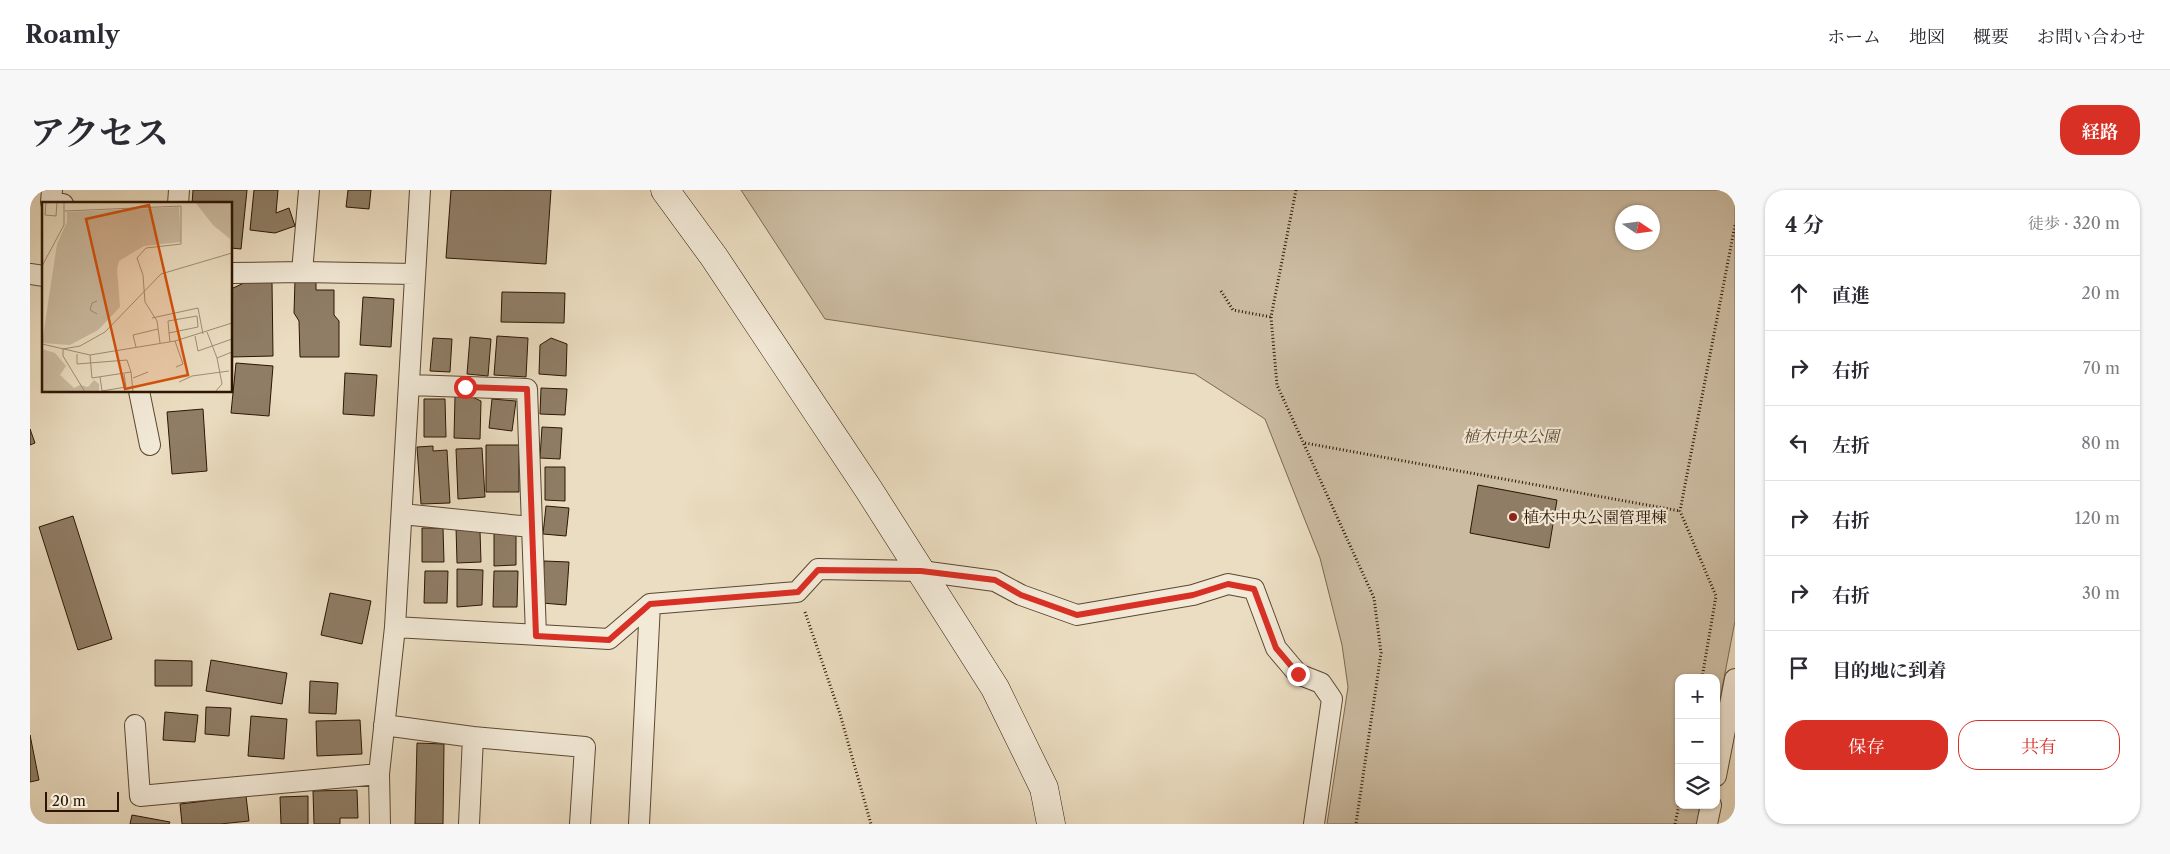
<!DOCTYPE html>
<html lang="ja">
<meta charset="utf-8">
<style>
:root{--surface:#fff;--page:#f7f7f7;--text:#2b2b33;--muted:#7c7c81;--line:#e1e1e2;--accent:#d93025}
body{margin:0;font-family:"Libre Caslon Text","Noto Serif JP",serif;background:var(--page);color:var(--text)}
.controls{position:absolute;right:15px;bottom:15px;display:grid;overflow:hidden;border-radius:10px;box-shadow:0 1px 4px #0004}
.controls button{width:45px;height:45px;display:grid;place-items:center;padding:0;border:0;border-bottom:1px solid var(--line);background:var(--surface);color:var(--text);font:25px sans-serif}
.compass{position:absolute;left:1585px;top:15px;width:45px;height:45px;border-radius:50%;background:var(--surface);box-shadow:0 1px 4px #0004;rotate:103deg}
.scale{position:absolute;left:15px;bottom:12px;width:74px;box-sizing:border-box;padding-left:5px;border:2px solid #2c1603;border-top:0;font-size:14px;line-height:18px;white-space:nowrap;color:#2c1603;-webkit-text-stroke:4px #f2e9d7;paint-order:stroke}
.stop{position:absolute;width:15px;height:15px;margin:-11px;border:4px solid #d93025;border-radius:50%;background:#fff}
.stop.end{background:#d93025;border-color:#fff;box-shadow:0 1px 5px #0008}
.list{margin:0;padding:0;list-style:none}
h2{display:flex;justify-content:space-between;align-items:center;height:65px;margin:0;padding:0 20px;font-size:21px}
h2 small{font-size:16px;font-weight:400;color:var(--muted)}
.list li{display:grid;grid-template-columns:32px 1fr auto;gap:15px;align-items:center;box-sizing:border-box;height:75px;padding:0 20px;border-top:1px solid var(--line)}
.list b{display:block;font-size:19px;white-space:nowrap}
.list em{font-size:16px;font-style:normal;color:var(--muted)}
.actions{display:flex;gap:10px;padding:15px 20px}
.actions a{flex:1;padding:11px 0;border:1px solid var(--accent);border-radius:20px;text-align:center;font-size:18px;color:var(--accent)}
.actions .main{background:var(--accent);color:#fff}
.icon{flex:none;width:28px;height:28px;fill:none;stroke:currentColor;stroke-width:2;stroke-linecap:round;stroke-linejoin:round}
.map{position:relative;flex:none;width:1705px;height:634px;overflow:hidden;border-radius:20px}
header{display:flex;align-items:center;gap:30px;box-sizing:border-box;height:70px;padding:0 25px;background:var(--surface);border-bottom:1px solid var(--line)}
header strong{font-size:24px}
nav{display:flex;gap:28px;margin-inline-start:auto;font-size:18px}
.intro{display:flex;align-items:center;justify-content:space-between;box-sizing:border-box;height:120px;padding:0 30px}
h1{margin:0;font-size:35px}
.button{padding:12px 22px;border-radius:20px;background:var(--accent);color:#fff;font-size:18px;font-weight:700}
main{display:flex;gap:30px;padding:0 30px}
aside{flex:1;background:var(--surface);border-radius:20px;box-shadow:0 1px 4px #0004}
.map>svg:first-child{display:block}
</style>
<header>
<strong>Roamly</strong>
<nav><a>ホーム</a><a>地図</a><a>概要</a><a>お問い合わせ</a></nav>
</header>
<div class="intro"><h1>アクセス</h1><a class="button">経路</a></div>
<main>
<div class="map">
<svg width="1705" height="634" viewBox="0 0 1705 634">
<rect width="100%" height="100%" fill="#ebddc1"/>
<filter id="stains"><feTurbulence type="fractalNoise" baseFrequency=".004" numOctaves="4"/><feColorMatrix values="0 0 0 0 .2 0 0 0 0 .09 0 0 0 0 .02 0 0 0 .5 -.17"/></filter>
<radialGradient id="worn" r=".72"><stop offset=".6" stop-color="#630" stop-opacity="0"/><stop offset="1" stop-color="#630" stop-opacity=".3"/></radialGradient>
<!-- green -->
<path fill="#cbbba1" stroke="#7c6852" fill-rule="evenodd" d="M711,0H1705V431L1686,530V488H1649V615H1670L1667,634H1297L1318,497L1312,455L1290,368L1235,229L1165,184L795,129ZM1592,22H1622V52H1592Z"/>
<!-- building -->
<path fill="#8f7d66" stroke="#2c1603" d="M163,0H217L211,59L201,58V14H162Z
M224,0H248L246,23L259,18L265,36L245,43L220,40Z
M318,0H341L339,19L316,17Z
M421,0H521L516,74L416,68Z
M265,90H286V100H304V125L309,131V167H270L269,131L264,123Z
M216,92H242L243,166L201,167V99Z
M472,102L535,103L534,133L471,132Z
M333,107L364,109L361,157L330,155Z
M467,146L498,148L496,187L464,185Z
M440,147L461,149L458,186L437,184Z
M403,148L422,149L420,182L400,181Z
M521,148L537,154L536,186L509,184L510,155Z
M206,173L243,176L239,226L201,223Z
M315,183L347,185L344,226L313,224Z
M511,198L537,199L535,225L510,224Z
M425,206H440L451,211L450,249L424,248Z
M394,209H415L416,247H394Z
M462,209L486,211L482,241L459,238Z
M173,219L177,281L142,284L137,222Z
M512,237L532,238L530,269L510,268Z
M0,239L5,253L0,255Z
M456,255H489V302H456Z
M403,256V261L417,260L420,313L391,314L387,257Z
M452,258L455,307L428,309L426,259Z
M515,277H535V311L515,310Z
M1448,295L1527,310L1519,358L1440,343Z
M516,316L539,318L536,346L513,344Z
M43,326L82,449L48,460L9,337Z
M426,337L450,341L451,372L427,373Z
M392,338H413L414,372H392Z
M464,342H486V375L464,376Z
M514,371L539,372L536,415L512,413Z
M427,379L453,380L452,415L427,417Z
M395,381H418L417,413H394Z
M464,381H488L487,417H463Z
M300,403L341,411L332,454L291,445Z
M125,470L162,471V496H125Z
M181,470L257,483L252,514L176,501Z
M280,491L308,493L306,524L279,523Z
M176,517L201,518L199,546L175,544Z
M135,522L168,525L165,552L133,550Z
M221,526L257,529L254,569L218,566Z
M330,530L332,564L287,566L286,531Z
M0,545L9,590L0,592Z
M387,553L414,554L413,634H385Z
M327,600L328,628H310V634H284L283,601Z
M216,606L219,631L190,634H152L150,614Z
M278,606V634H251L250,607Z
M102,625L140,632L139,634H100Z"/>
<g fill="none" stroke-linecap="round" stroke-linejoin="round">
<defs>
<path id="street" d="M22,0L21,12L33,14
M148,14L149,0
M272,82L384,84
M201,83L272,82L279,0
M0,84L14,86
M380,195L497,199L506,445
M109,201L120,255
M372,324L501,337
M365,437L579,449L620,414L767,402L788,379L891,381L965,391L991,405L1047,425L1163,405L1198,394L1224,399L1246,458L1268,484L1291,493L1302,509L1284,634
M105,535L110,606L349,584
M354,535L443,547L439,634
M443,547L555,557L550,634
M1686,586L1705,489
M350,634L349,584L365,437L390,0
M609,634L620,414
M1677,634L1681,615"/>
<path id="secondary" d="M635,0L684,67L839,300L965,498L1014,598L1021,634"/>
</defs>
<!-- street casing -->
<use href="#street" stroke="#5c4832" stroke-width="22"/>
<!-- secondary casing -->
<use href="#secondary" stroke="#2c1603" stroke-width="29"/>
<!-- path -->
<path stroke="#2c1603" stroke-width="3" stroke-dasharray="1 2.5" stroke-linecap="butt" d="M1266,0L1241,127L1247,195L1344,408L1351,463L1326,634
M1191,101L1203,120L1241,127
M1275,253L1650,321
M775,422L810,524L841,634
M1672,488L1686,406L1650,321L1705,35
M1645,634L1649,615"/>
<!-- street -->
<use href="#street" stroke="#f2e9d7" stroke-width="20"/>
<!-- secondary -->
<use href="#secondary" stroke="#f2e9d7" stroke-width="28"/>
</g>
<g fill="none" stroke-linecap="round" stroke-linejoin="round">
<!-- route -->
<path stroke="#d93025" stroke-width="6" d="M435,197L497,199L506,446L579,450L620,414L768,402L788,380L891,381L965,390L991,405L1047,425L1163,405L1198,394L1224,399L1246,458L1268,484"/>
</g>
<!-- markers -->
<circle fill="#8f2418" stroke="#f2e9d7" stroke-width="2" cx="1483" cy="327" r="5"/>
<g text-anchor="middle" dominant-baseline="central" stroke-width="4.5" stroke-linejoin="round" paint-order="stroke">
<!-- park labels -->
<g font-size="16" font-style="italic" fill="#5c4832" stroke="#f2e9d7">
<text x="1481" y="246">植木中央公園</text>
</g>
<!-- poi labels -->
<g font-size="16" fill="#2c1603" stroke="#f2e9d7" text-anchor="start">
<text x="1493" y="327">植木中央公園管理棟</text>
</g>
</g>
<!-- overview -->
<g transform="translate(12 12)">
<rect width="190" height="190" fill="#ebddc1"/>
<path d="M153,0H190L188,37L171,23ZM0,147L13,151L24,164L18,173L32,186L38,183L46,185L52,178L57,182V190H0Z" fill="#cbbba1"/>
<path d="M137,5L139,40L102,44L77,59L75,67L78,105L56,128L28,143L0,141L15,42L25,20V10Z" fill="#cbbba1"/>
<path fill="none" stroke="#9f8d75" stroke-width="1" d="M4,0L3,13L14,14L15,0M23,9L139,4V42L104,46L95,56L101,73L103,100L115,119L118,141M0,64L22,23V0M55,99L50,101L48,108L55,112M110,116L156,106L161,132M165,130L175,156L190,150M127,131L126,119L155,114L156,125L127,131L128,140M153,134L156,149L190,137M133,139L141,162L134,165M0,142L48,153L133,139L190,121M94,145L91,133L116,127M21,147L38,144L63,130L119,72L190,51M21,147V154L43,190M35,152V162L85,158L89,170M48,153L50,176L89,170L91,190M58,175L60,189L84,185L82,172M91,176L106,170M137,180L150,174L187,169M173,190L180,182L175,156"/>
<path fill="#d5520b" fill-opacity="0.15" stroke="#d5520b" stroke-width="2.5" d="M107,3L146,173L83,187L44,17Z"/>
<rect width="190" height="190" fill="none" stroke="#2c1603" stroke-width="2.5"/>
</g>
<rect width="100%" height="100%" filter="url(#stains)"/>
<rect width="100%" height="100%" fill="url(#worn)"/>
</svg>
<div class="controls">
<button>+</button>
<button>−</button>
<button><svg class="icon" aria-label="layers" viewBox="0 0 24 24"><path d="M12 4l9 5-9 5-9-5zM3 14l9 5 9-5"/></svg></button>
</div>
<svg class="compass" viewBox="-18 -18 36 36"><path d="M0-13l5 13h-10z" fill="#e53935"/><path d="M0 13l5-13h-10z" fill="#7c7c81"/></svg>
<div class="scale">20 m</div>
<div class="stop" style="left:435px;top:197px"></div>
<div class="stop end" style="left:1268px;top:484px"></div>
</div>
<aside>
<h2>4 分<small>徒歩 · 320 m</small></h2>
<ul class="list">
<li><svg class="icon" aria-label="ahead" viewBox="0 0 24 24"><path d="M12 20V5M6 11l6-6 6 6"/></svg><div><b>直進</b></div><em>20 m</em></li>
<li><svg class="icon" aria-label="right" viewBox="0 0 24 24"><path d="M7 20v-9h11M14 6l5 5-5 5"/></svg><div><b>右折</b></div><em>70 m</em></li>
<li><svg class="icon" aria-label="left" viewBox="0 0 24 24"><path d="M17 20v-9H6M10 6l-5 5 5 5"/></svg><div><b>左折</b></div><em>80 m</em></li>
<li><svg class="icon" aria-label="right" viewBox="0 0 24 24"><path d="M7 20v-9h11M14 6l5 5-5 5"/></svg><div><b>右折</b></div><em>120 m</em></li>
<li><svg class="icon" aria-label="right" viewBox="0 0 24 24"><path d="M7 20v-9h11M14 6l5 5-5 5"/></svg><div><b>右折</b></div><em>30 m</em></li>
<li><svg class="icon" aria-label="arrive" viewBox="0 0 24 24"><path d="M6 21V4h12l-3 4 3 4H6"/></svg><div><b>目的地に到着</b></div></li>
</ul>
<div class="actions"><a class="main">保存</a><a>共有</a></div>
</aside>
</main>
